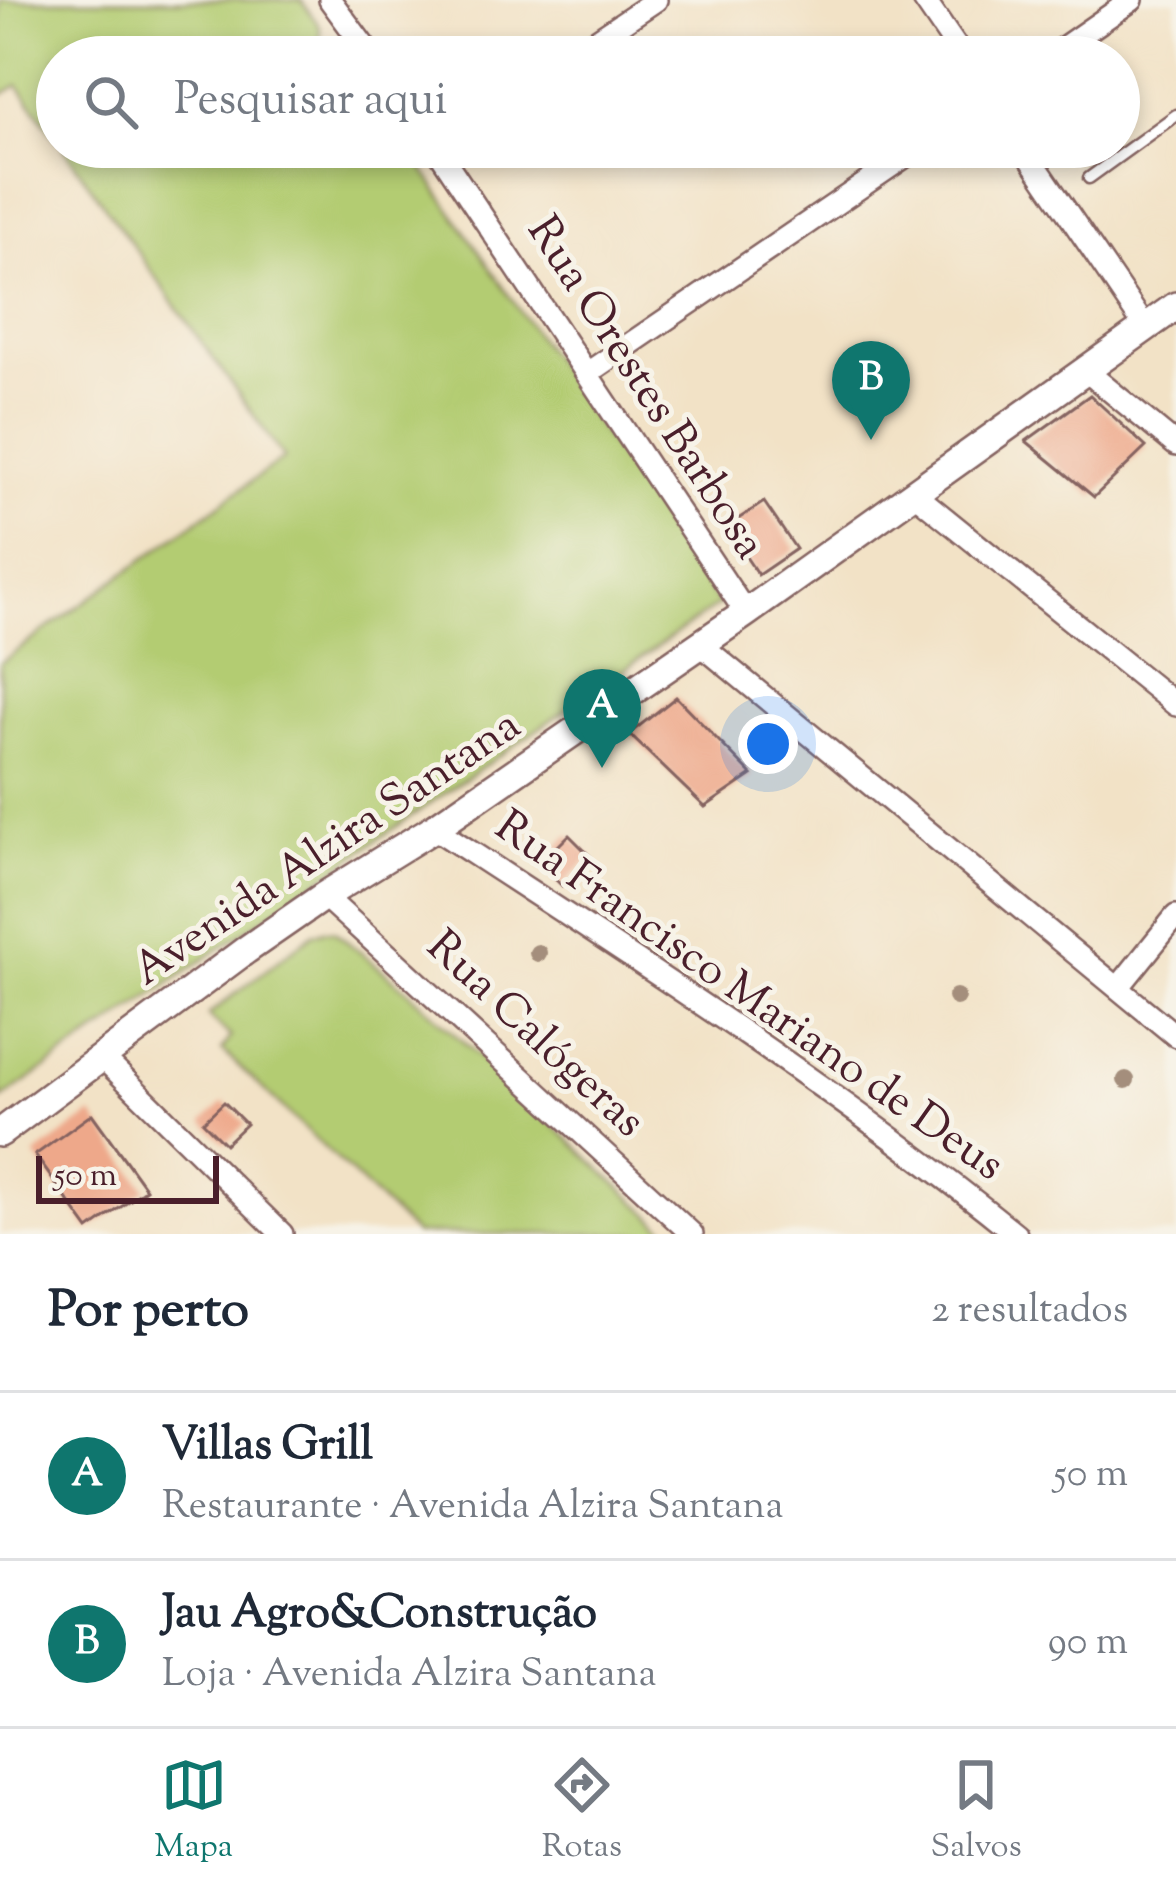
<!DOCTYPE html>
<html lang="pt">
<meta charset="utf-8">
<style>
:root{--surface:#fff;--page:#f6f6f7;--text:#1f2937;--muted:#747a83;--line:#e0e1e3;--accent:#0f766e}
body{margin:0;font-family:"Sorts Mill Goudy",serif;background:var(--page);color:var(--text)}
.scale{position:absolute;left:36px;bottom:30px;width:183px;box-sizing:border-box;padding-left:12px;border:6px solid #4a1f2b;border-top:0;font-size:33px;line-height:42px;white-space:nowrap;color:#4a1f2b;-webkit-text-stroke:9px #f7f3e8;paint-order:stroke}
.you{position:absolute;left:768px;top:744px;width:42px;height:42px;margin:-30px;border:9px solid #fff;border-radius:50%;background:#1a73e8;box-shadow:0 0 0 18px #1a73e833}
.badge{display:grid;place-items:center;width:78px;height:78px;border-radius:50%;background:var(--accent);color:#fff;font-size:39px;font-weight:700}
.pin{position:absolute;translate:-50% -99px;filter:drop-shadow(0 3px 6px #0008)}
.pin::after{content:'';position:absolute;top:63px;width:42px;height:36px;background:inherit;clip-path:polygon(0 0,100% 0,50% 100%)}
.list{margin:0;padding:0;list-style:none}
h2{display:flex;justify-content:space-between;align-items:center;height:156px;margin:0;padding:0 48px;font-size:51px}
h2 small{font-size:39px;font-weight:400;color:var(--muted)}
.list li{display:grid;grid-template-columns:78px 1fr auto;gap:36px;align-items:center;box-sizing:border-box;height:168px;padding:0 48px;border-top:3px solid var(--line)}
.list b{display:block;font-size:45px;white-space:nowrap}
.list p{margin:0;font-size:39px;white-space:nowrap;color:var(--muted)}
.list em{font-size:39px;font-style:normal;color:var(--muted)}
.icon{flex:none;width:66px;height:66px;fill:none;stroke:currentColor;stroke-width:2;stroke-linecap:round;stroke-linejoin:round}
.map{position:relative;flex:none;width:1176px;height:1234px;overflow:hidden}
.search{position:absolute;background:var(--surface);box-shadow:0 6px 18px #0003;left:36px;right:36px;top:36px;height:132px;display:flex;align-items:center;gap:30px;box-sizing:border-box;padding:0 42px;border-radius:66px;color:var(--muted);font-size:45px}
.sheet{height:492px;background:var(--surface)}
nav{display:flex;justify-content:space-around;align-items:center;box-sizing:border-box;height:168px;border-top:3px solid var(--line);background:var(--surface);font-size:33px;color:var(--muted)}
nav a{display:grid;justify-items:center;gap:6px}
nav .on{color:var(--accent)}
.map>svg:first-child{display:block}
</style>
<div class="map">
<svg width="1176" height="1234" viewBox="0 0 1176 1234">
<rect width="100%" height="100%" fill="#f7f3e8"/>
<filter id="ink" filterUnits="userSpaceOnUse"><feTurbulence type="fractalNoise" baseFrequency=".00833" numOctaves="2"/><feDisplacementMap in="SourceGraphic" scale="24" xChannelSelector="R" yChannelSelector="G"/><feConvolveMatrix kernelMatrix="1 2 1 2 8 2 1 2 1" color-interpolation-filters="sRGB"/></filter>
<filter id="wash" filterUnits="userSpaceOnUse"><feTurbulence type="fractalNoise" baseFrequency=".004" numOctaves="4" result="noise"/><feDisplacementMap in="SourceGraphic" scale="48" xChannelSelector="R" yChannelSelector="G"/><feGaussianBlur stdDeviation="2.7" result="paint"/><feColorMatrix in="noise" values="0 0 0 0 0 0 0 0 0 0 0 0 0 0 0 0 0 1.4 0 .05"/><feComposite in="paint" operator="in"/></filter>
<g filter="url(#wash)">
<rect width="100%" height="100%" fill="#f2e2c6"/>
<!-- green -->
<path fill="#b3cc72" stroke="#7e764e" stroke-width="3" d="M0,0H301L320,27V57H57V139L18,85L0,96Z
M63,147H408L719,604L0,1100V663L284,458Z
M324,930L334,931L407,990L671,1234H415L222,1050L231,1037L208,1015L313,934Z"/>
<g id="blocks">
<!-- building -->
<path fill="#eea88a" d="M1090,395L1146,447L1094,497L1026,441Z
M764,502L796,549L758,575L726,527Z
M676,697L752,775L705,807L629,734Z
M569,835L591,857L562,886L540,864Z
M224,1102L246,1124L225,1144L203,1122Z
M92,1114L146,1189L89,1230L35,1155Z"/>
</g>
</g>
<g filter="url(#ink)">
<use href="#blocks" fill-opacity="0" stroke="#856361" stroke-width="3"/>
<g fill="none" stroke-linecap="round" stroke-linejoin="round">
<defs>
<path id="service" d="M1089,178L1176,115"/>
<path id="minor" d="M330,0L372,57
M924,0L963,57
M571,57L656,0
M1050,57L1132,0
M436,147L746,613
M1023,147L1145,327
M1085,370L1176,445
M589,372L919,147
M916,495L1176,705
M700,644L1176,1036
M434,828C632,957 832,1085 1016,1234
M324,896L692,1234
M1118,988L1176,916
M103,1058L282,1234"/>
<path id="secondary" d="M0,1133L246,950L324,896L434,828L746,613L1176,306"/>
</defs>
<!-- service casing -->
<use href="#service" stroke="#856361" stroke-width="15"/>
<!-- minor casing -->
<use href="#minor" stroke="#856361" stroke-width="26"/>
<!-- secondary casing -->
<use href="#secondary" stroke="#856361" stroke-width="32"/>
<!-- service -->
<use href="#service" stroke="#fff" stroke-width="10"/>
<!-- minor -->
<use href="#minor" stroke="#fff" stroke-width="21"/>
<!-- secondary -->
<use href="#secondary" stroke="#fff" stroke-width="27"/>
</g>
<!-- trees -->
<g fill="#a48e7b">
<circle cx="538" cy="953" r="9"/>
<circle cx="956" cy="997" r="9"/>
<circle cx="1126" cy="1080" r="9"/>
</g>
</g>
<g text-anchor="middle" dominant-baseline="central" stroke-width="10" stroke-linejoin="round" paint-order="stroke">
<!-- street labels -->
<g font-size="45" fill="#4a1f2b" stroke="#f7f3e8">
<text transform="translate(644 389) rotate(57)">Rua Orestes Barbosa</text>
<text transform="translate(328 850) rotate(-34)">Avenida Alzira Santana</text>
<text transform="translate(748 998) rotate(35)">Rua Francisco Mariano de Deus</text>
<text transform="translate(534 1036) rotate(43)">Rua Calógeras</text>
</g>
</g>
</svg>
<div class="scale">50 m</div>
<div class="you"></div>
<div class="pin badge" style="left:602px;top:768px">A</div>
<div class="pin badge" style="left:871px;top:440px">B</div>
<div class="search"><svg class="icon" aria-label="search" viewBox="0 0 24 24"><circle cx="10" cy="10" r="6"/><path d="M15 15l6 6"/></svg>Pesquisar aqui</div>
</div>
<section class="sheet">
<h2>Por perto<small>2 resultados</small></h2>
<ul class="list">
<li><span class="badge">A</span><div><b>Villas Grill</b><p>Restaurante · Avenida Alzira Santana</p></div><em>50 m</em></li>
<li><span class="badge">B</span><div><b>Jau Agro&amp;Construção</b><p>Loja · Avenida Alzira Santana</p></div><em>90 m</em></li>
</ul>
</section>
<nav>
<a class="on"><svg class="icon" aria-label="map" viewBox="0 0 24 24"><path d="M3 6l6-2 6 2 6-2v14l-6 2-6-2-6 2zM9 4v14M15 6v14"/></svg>Mapa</a>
<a><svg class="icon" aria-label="directions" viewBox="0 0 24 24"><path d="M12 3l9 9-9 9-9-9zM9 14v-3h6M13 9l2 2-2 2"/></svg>Rotas</a>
<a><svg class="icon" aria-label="saved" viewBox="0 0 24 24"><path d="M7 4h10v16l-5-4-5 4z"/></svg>Salvos</a>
</nav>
